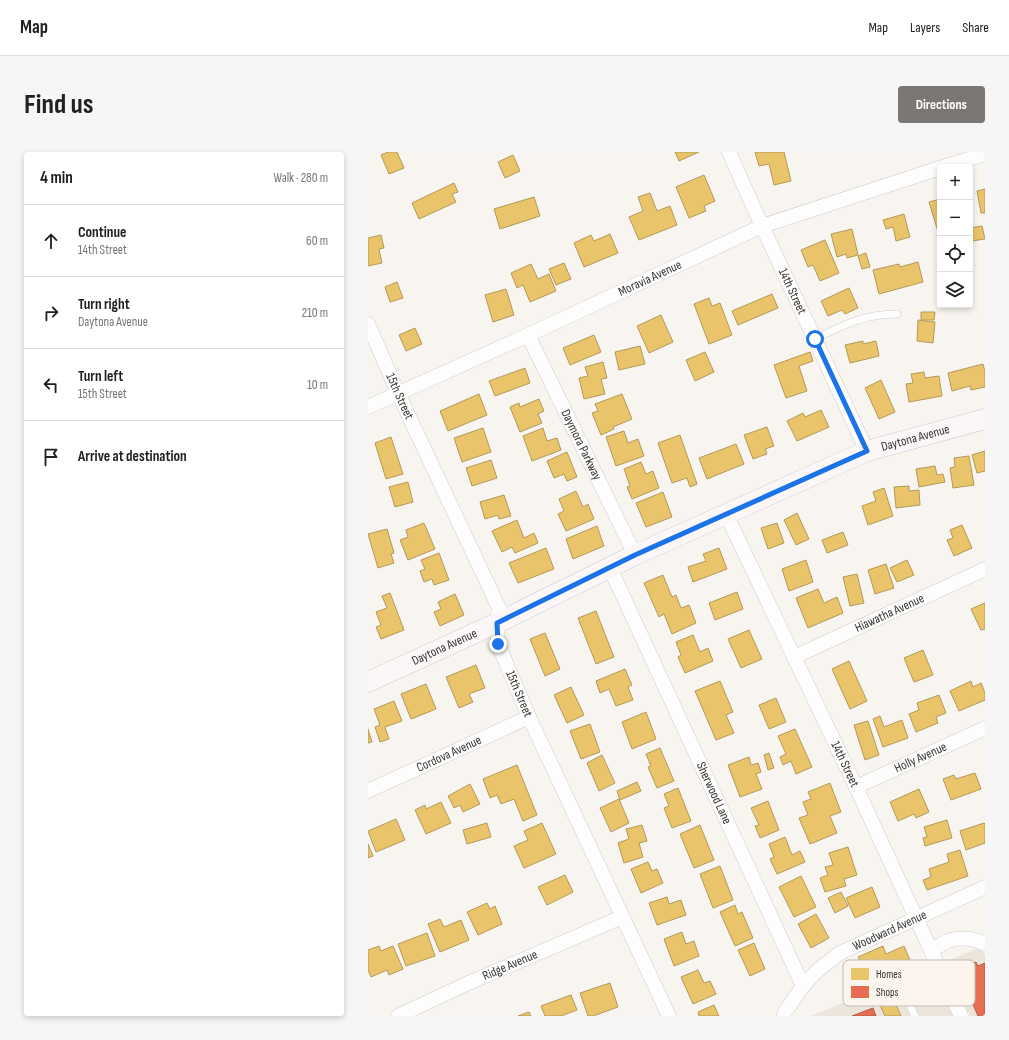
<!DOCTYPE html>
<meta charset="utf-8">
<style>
:root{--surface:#fff;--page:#f6f6f6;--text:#202124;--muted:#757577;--line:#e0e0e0;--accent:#7a7774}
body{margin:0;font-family:"Sofia Sans Condensed",sans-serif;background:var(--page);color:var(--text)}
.controls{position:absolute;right:12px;top:12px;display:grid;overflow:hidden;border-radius:4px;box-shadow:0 2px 6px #0003}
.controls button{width:36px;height:36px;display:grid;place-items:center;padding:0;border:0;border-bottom:1px solid var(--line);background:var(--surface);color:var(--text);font:20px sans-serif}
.stop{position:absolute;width:12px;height:12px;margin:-9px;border:3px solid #1a73e8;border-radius:50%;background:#fff}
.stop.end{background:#1a73e8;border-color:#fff;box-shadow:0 1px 4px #0008}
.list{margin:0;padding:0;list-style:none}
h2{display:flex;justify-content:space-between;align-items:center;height:52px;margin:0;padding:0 16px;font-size:17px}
h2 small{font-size:13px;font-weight:400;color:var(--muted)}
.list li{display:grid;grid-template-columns:26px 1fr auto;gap:12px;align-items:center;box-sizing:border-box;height:72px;padding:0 16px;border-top:1px solid var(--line)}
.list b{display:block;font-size:15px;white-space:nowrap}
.list p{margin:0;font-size:13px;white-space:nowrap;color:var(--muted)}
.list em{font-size:13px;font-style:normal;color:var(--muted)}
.icon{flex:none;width:22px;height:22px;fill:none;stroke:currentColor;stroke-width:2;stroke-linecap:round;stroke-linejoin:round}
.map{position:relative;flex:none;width:617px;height:864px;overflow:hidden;border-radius:4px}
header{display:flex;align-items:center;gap:24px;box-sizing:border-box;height:56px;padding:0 20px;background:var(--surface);border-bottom:1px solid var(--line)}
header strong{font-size:19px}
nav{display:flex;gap:22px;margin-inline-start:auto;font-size:14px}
.intro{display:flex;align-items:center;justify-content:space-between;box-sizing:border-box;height:96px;padding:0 24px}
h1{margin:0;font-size:28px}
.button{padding:10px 18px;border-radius:4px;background:var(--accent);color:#fff;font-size:14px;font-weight:700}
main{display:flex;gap:24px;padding:0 24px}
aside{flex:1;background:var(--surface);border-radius:4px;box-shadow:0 2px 6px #0003}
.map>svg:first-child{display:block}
</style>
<header>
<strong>Map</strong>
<nav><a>Map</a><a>Layers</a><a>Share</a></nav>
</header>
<div class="intro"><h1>Find us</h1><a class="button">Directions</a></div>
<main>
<aside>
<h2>4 min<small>Walk · 280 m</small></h2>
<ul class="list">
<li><svg class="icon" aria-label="ahead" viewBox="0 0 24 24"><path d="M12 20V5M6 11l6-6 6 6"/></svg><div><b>Continue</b><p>14th Street</p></div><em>60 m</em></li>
<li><svg class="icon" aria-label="right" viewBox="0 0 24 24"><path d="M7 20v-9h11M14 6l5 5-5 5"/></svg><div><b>Turn right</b><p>Daytona Avenue</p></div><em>210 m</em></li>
<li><svg class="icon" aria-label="left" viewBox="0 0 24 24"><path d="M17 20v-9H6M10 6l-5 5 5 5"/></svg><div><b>Turn left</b><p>15th Street</p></div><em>10 m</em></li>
<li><svg class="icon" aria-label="arrive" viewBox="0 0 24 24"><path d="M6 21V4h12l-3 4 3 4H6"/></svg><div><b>Arrive at destination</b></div></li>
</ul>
</aside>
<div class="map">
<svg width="617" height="864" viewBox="0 0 617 864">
<rect width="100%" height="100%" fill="#f8f4f0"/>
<!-- built -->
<path fill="#ebe4db" d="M610,796L613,798L617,803V864H602L577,810Z
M563,815L585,864H443Z"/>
<!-- homes -->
<path fill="#e9c46a" stroke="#b39959" d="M20,0H29L36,16L21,22L13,3Z
M307,0H331L311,9Z
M387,0H416L423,29L406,33L401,12L391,14Z
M145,3L152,19L137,26L130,10Z
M336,23L347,49L336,54L338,59L321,66L308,35Z
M86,31L90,40L84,42L88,50L51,67L44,51Z
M617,37V61H613L609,39Z
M282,41L289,59L302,54L309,73L271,88L261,65L275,59L270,45Z
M166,45L172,64L132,77L126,57Z
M572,47V83H571L561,50Z
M536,62L542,85L528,89L525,75L518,77L515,68Z
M614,74L617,87L604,89L602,76Z
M484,77L490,103L479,106L478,102L469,105L463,82Z
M242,82L250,101L216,115L206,91L223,83L226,89Z
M13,83L16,96L11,97L14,111L0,114V86Z
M457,88L471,121L452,129L445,113L440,115L433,98Z
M498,101L502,115L494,117L490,104Z
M550,110L555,130L511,142L505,118L531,112L532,115Z
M196,111L203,127L188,133L181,117Z
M163,112L170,127L181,122L188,139L162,150L155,133L149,136L143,121Z
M29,130L35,146L22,150L17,135Z
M481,136L490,156L477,162L474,158L460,164L453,149Z
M138,137L146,163L125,170L117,143Z
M404,142L410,156L370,173L364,159Z
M341,146L344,154L352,151L364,183L341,192L326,152Z
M553,160H567L566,168H553Z
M293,163L305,190L281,201L269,174Z
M550,168L567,170L565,191L549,189Z
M47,176L54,192L38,199L31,183Z
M226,183L233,200L202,213L195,196Z
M495,189V192L508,189L511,204L482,211L477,193Z
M272,194L277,212L251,218L247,200Z
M337,200L346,220L327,229L318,208Z
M442,200L445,209L431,214L439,239L418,246L406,213Z
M235,210L239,226L233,227L237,242L216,247L211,226L220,224L217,215Z
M615,212L617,220V235L603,238L602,234L584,239L580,221Z
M157,216L162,231L127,244L121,229Z
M556,220L557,226L571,224L574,244L541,250L538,232L545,231L543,222Z
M513,228L527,260L511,267L497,236Z
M111,242L119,263L80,279L72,259Z
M254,242L264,267L245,275L246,277L233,283L224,261L230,259L227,252Z
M171,247L176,259L170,262L174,271L152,280L142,255L151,251L152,255Z
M453,258L461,275L429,289L419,269L435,261L437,265Z
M399,275L406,294L397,297L399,302L385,307L376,283Z
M115,276L123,300L94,310L86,286Z
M175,276L179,289L189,286L193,298L164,309L155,284Z
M256,279L260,291L270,287L276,304L248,314L238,285Z
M312,283L329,332L322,335L319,326L304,331L290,291Z
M23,285L35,322L18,327L7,291Z
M368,292L376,312L339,327L331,306Z
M617,299V319L609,321L604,303Z
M199,300L209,325L199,329L196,322L186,326L179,309Z
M601,304L606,333L585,336L582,316L587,315L586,306Z
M123,308L129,326L104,334L98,316Z
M273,310L278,322L285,319L291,336L264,347L259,335L262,334L256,317Z
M567,314L569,323L575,322L577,330L551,335L548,317Z
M40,330L45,350L27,355L21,335Z
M541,334V339L551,338L552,353L528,356L526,335Z
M516,336L525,364L500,373L494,354L508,349L505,340Z
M208,339L215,355L220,352L226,367L198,379L190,362L196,359L191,347Z
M295,340L304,365L278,375L268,351Z
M136,343L143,364L131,367L130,363L117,367L112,350Z
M429,361L441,387L428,393L416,368Z
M149,368L156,386L166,381L170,391L147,401L144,395L134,400L124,379Z
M56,371L67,397L40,408L32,388L40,385L38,378Z
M409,371L416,391L400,397L393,376Z
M594,373L604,396L586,404L579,388L585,386L582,378Z
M229,374L236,394L205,407L198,387Z
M19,377L26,401L23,402L26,411L10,416L0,382Z
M475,380L480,393L459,401L454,388Z
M178,396L186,417L150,431L141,411Z
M351,396L359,417L325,430L320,415L338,409L335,402Z
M71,401L81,428L66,433L64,427L56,430L52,419L57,417L53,408Z
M438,408L445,430L421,439L414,417Z
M539,408L546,423L529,430L522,416Z
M518,412L526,436L507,442L500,418Z
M489,422L496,451L482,454L475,425Z
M295,423L304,445L308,443L313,456L321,453L328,471L304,482L296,462L291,465L276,431Z
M450,437L456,451L469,445L475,461L440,476L428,446Z
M369,440L375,457L347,468L341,451Z
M22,441L36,478L13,487L8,475L13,473L8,460L19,456L14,444Z
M87,442L96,463L72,474L66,460L73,457L70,450Z
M617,451V477L613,478L603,457Z
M228,459L246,505L228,512L210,466Z
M381,478L394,507L373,516L360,487Z
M177,481L192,517L177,524L162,487Z
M325,483L332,500L340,496L345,509L317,521L310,505L313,503L308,490Z
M555,498L565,523L546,530L536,506Z
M481,509L499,549L482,557L464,517Z
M108,513L117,536L101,542L105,550L91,556L78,525Z
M257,517L264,533L260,535L265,548L248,554L241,537L232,541L228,529Z
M352,529L365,560L358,563L366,581L348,588L327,539Z
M603,529L605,535L613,531L617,541V548L591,559L582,539Z
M58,532L68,557L43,567L33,542Z
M203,535L216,563L199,571L186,543Z
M571,543L578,561L568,565L570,571L548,580L541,562L551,558L549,551Z
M408,546L418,570L401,577L391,553Z
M26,549L34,569L17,575L21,587L12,590L7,575L12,573L6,557Z
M278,560L288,587L264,597L254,570Z
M512,564L516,575L534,568L540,586L515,595L505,567Z
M500,569L511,603L497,608L486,573Z
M222,572L232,600L213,607L202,579Z
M0,577L4,590L0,591Z
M427,577L444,615L428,622L423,609L415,613L412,605L418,602L410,584Z
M292,596L306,629L289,636L280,615L283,614L278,602Z
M401,601L406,616L400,618L396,603Z
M234,603L247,631L231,639L219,611Z
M381,605L383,613L390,611L393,620L388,622L394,637L372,645L360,613Z
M149,613L169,663L155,669L146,647L133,652L129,643L122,646L115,627Z
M607,621L613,637L583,648L575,627L586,623L588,627Z
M269,630L273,639L252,648L249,639Z
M462,631L473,660L462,664L469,681L442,692L431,666L440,663L435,650L443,647L440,640Z
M102,632L112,652L95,660L92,653L86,656L80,644Z
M310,636L323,669L304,676L296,656L301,654L296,642Z
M551,637L561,660L548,666L546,662L530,669L522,650Z
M251,647L261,671L243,680L232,656Z
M400,649L411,678L392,686L387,674L391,673L383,656Z
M73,650L83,671L58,682L47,658L57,653L58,657Z
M28,667L37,688L8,700L0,679Z
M579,668L584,686L557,694L555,686L559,685L556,675Z
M119,671L123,685L99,692L95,678Z
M174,671L188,702L156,716L146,694L160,688L156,679Z
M616,671L617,672V691L598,698L592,679Z
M274,673L279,689L271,691L275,705L256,711L250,691L261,687L258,677Z
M332,673L346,708L326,716L312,682Z
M417,685L424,703L432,699L437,710L409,722L402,707L406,705L401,692Z
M0,692L5,704L0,706Z
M480,695L489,723L476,727L478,734L457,740L452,726L460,723L457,715L465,713L461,701Z
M592,698L600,724L559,738L555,728L563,725L561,717L581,710L579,702Z
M280,710L284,719L289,717L295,731L273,741L263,717Z
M352,714L365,748L345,756L332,722Z
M197,723L205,740L179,753L170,735Z
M433,724L448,755L426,765L411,735Z
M504,735L512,755L487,766L478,746Z
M473,740L480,754L467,761L460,746Z
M299,745L301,752L313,748L318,763L289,773L281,751Z
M119,751L122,757L127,754L134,772L110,783L99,760Z
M367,753L370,762L374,760L385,786L367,794L352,760Z
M448,762L461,786L443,796L430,772Z
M72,767L76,775L93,768L101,788L72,800L60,772Z
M314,780L318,792L326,789L331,804L306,814L296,787Z
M59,781L67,804L38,814L30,792Z
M386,791L397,817L382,824L370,798Z
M11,794L13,799L25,794L35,817L21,823L19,818L3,825L0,818V798Z
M515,794L518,802L536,794L548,822L520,835L533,864H517L490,805Z
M330,818L336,831L342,829L348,842L325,852L313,825Z
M242,831L250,855L225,864H220L212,841Z
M203,843L209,858L193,864H177L173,854Z
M346,853L351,864H331L330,860Z
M161,860L163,864H150Z"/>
<!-- shops -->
<path fill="#e76f51" stroke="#b25d47" d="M608,810L610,814L617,811V864H610L601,843L606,841L596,815Z
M505,856L508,864H484Z"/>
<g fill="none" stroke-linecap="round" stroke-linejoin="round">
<defs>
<path id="lane" d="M447,187C475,173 497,162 529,162
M547,864L533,834L572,817"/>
<g id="street">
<path id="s1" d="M361,0L394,74L499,299"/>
<path d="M575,15L617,2"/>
<path id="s2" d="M0,172L30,241L131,456L129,471L130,492L161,565L301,864"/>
<path id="s3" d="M160,183L267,403"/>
<path id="s4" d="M0,255L160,183L394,74L572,16"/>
<path id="s5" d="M358,362L488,635L593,864"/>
<path id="s6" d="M242,416L435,834"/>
<path id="s7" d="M426,505L617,417"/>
<path id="s8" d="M488,635L617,576"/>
<path id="s9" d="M0,639L161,565"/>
<path d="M563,799C569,796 574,791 580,789C591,785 607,786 617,792"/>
<path id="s10" d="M30,864L96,833L254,765"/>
<path id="s11" d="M416,864L417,860L435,834L450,818L472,801L617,735"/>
</g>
<g id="secondary">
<path id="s12" d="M0,530L129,471L267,403L499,299L617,267"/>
</g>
</defs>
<!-- lane casing -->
<use href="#lane" stroke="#d0ceca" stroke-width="8"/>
<!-- street casing -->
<use href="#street" stroke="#d0ceca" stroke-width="15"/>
<!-- secondary casing -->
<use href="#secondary" stroke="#d0ceca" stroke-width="21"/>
<!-- lane -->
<use href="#lane" stroke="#fefdfd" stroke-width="7"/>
<!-- street -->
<use href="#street" stroke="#fefdfd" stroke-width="14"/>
<!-- secondary -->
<use href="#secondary" stroke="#fbf7f8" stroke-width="20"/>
</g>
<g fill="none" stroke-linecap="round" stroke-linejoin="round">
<!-- route -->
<path stroke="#1a73e8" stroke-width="5" d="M130,492L129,471L267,403L499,299L447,187"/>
</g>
<g text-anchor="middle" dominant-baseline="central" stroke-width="4" stroke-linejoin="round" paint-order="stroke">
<!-- street labels -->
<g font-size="13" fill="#363431" stroke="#fbf5ed">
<text stroke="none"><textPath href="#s4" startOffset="310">Moravia Avenue</textPath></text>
<text stroke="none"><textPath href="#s1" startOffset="153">14th Street</textPath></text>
<text stroke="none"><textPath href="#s2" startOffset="79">15th Street</textPath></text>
<text stroke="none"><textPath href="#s12" startOffset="600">Daytona Avenue</textPath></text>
<text stroke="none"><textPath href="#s3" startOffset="122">Daymora Parkway</textPath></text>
<text stroke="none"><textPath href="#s7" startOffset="105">Hiawatha Avenue</textPath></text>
<text stroke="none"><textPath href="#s12" startOffset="84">Daytona Avenue</textPath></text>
<text stroke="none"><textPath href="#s2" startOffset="403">15th Street</textPath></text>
<text stroke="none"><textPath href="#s9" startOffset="89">Cordova Avenue</textPath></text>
<text stroke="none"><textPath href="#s8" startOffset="71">Holly Avenue</textPath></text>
<text stroke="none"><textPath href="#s5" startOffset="277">14th Street</textPath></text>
<text stroke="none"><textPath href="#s6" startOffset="248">Sherwood Lane</textPath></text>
<text stroke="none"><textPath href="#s11" startOffset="140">Woodward Avenue</textPath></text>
<text stroke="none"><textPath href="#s10" startOffset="123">Ridge Avenue</textPath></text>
</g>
</g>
<!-- legend -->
<rect x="475" y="808" width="132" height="46" rx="6" fill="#fbf5ed" stroke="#c0bbb5" stroke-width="1"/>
<rect x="483" y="816" width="18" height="12" fill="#e9c46a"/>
<rect x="483" y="834" width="18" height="12" fill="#e76f51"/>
<g font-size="11" fill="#363431">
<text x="508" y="826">Homes</text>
<text x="508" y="844">Shops</text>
</g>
</svg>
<div class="controls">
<button>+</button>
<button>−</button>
<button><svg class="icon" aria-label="locate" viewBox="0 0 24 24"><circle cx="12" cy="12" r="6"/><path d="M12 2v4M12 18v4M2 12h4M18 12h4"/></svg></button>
<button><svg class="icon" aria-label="layers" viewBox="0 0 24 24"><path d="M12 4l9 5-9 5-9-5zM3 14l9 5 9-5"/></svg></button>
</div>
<div class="stop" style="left:447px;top:187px"></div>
<div class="stop end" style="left:130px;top:492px"></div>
</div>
</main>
